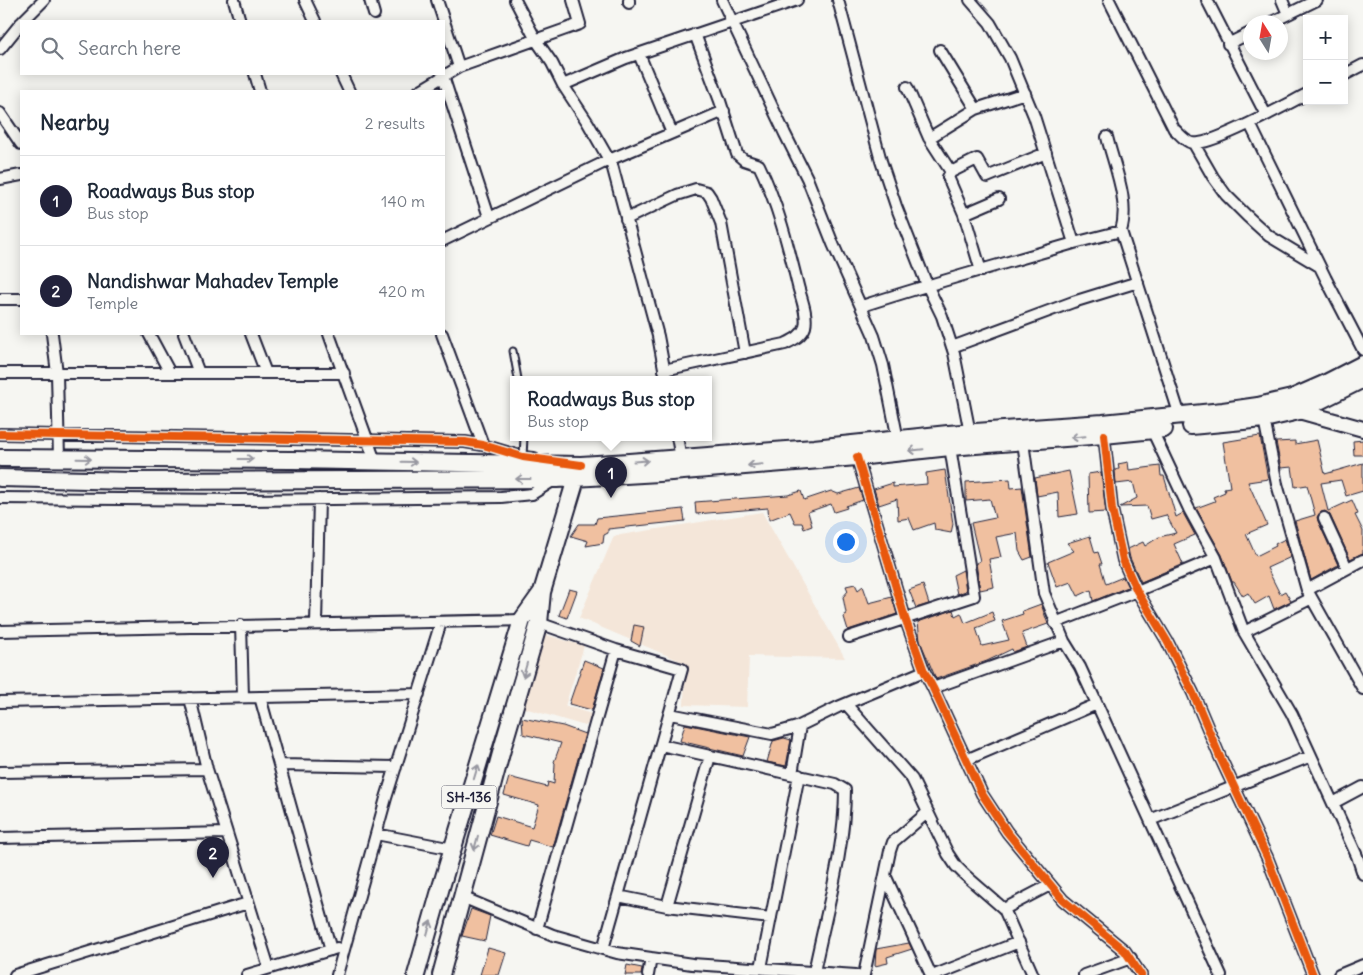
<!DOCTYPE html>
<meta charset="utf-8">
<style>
:root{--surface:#fff;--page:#f2f2f3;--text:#1f2937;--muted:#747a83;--line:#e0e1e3;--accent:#22223b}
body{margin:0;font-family:Delius,sans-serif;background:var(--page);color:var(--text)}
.controls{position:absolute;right:15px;top:15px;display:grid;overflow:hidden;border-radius:0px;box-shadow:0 2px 12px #0003}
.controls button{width:45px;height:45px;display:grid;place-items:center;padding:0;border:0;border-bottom:1px solid var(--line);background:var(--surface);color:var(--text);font:25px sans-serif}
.compass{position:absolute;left:1243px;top:15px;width:45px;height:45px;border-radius:50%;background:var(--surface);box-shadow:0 2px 12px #0003;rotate:349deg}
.you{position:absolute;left:845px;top:541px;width:18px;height:18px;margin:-12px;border:4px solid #fff;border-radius:50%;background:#1a73e8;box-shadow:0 0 0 8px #1a73e833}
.badge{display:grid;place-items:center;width:32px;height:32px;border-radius:50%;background:var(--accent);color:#fff;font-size:16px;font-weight:700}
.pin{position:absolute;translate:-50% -41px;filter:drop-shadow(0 1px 2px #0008)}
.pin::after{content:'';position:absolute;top:26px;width:18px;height:15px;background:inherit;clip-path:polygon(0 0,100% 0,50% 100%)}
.popup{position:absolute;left:510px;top:376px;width:202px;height:65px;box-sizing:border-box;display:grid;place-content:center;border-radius:0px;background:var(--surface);filter:drop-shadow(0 1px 4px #0005);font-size:16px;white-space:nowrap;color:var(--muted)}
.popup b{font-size:19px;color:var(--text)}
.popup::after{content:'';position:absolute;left:50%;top:100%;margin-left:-10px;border:10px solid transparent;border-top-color:var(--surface)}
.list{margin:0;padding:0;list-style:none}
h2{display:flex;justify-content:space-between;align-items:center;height:65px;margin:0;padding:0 20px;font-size:21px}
h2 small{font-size:16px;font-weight:400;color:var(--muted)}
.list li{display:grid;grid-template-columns:32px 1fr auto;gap:15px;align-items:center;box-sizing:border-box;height:90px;padding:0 20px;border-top:1px solid var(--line)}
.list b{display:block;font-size:19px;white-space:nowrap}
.list p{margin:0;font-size:16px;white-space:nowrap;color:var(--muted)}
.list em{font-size:16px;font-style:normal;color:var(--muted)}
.icon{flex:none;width:28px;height:28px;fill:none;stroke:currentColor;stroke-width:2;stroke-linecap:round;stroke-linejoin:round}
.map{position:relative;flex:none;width:1363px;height:975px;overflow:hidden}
.search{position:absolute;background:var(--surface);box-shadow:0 2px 12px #0003;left:20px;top:20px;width:425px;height:55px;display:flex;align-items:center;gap:12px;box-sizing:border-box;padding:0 18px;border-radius:0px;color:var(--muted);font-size:19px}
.panel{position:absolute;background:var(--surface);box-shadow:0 2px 12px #0003;left:20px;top:90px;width:425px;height:245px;border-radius:0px}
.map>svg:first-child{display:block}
</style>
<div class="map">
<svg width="1363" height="975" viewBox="0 0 1363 975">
<rect width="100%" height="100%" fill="#f6f6f2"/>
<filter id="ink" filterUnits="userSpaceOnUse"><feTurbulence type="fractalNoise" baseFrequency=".02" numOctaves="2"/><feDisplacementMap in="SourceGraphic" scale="10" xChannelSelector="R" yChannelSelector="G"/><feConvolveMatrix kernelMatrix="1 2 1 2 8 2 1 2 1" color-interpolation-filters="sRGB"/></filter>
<g filter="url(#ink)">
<!-- built -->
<path fill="#f4e6d9" d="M762,512L845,658L749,656L747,707L684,705L685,663L579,618L614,536Z
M543,634L584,646L565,706L598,716L585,726L521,707Z"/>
<!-- building -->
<path fill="#f0c0a0" stroke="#22223b" d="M1260,436L1268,479L1248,482L1267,525L1246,534L1256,556L1276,546L1275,544L1285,539L1291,557L1267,568L1280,594L1285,591L1291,601L1274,609L1269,596L1255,604L1248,593L1243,596L1234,582H1232L1222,555L1196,508L1215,501L1213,497L1225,492L1224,488L1230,487L1223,442Z
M1317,440L1325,474L1363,463V491L1346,496L1341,480L1321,483L1328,511L1352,500L1358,514L1355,515L1363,531V553L1350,559L1330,515L1325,511L1321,512L1317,517L1318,521L1338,565L1311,580L1295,521L1315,515L1307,485L1295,487L1292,467L1281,468L1276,442L1295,441V444Z
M1363,440V455H1354L1353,441Z
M1128,462L1129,470L1160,466L1161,476H1164L1176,517L1183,513L1195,535L1174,544L1183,564L1141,582L1130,558L1128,549L1143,542L1145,546L1159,537L1176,533L1166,515L1151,519L1147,506L1120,507L1137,498L1133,482L1116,484L1115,470L1119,469L1118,464Z
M945,470L953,524L951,533L935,530L934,523L914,530L909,518L898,520L897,499L879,505L874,489L893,483V487L927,484L926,473Z
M1069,471L1078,514L1059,517L1058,492L1037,496L1035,478Z
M1101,472L1106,512L1089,513L1088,474Z
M1010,479L1011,488L1022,487L1032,557L1024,560L1019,551L1017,533L996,537L1001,557L989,559L994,587L980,590L976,563L980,561L971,523L995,518L990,499L966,501V482Z
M859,488L863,500L846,506L847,508L834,512L831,504L808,512L812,526L804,529L802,523H795L790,512L769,520L768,508L696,514L695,502L788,495L801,491L804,500L831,491L838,494Z
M683,509L685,521L608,529V533L604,535L603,543L586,546L588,541L571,536L579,524H595L597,518Z
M1090,536L1095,553L1098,552L1102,564H1100L1106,584L1123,577L1128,587L1093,601L1091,590L1078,596L1071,582L1057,587L1048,562L1074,551L1067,543Z
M963,570L966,591L957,594L953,575Z
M855,584L858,590L863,586L869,603L892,597L897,614L848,630L844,617L846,613L843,597L848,591L846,586Z
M923,585L929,604L916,608L909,590Z
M569,589L577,591L567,618L559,615Z
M1041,604L1048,624L1022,633L1027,647L1013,652L1012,649L987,661L936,679L920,641L918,622L953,610L955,616L961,613L965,623L992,612L995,621L976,628L982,646L1009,640L1002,621L1023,614L1022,611Z
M634,625L644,627L640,646L631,641Z
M584,660L604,668L592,710L569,704Z
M522,718L563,726L585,734L553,847L529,840L527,846L490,835L496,816L532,827L539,805L504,795L509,777L547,787L548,782L554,784L555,763L554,762L561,743L523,734Z
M685,724L750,737L743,756L680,741Z
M784,738L791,740L786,766L767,762L773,741Z
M471,909L490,916L485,941L462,936Z
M909,943L912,949L887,957L888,963L875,966L876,949Z
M488,948L506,953L499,975H480Z
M627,965L642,968L641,975H625Z"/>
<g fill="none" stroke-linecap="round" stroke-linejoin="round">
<defs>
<path id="lane" d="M513,351L518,379
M523,457L524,437"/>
<path id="street" d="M234,0L240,21
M305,0L315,21
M370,0L374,14
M437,0L459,67
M515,0L536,40L552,63L563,85L588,123L612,165L658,336L666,379
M629,0V3
M722,0L785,134L807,178L833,244L874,336L883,365L898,440
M838,0L881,161L896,206L927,285L942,316L954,353L970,433
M970,0L990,23L1010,58L1034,116L1074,243L1121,231L1180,416
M1109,0L1174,129C1180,134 1184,141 1192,143C1210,147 1287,104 1307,94
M1207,0L1266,115
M1282,0L1288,14
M23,21L44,0
M1272,22L1317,0
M1228,44L1250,33
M0,49L21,23
M940,50L976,109
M639,54L672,133
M255,74L260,91
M341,74L349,91
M1344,75L1363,65
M443,76L489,217
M563,85L626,58L797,0
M907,87L929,138L951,172L977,159L987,177L1046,153
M419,91L459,67L580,24L573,0
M0,113L21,144
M1250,124L1326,279L1363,350
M1107,137C1114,166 1130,201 1121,231
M929,138L976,109L1025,93
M1194,144L1213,177L1226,195L1247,216L1269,236L1319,266
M951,172L948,177L964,214L981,271
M0,179L21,175
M964,214L999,199
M626,219L677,195L696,189L707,192L711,198L721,223L745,353
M444,240L609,160L724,111
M0,299H21
M862,306C932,283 1003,264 1074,243
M52,334L57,373L59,459
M149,334L170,373
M184,334L199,373
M251,334L266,373
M329,334L375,461
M442,334L483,445
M952,347L1073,302L1138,282
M664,370L785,344C793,340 802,336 805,327C808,314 801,298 798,286C788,245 777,202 759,165L744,160L737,154L720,101L695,34
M0,373H344
M1264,419L1277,484L1307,590L1363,689
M1152,430L1189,509L1216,558L1244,632L1292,714L1357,856L1363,874
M0,434L465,442L483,445L523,457L534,458
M1104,435L1112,509L1123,560L1137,591L1167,641L1193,693L1220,757L1267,857L1313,975
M677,437L681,458
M1023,442L1044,593L1064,641L1080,667L1221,975
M857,457L905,618L924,671L933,688L982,794L1007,832L1063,900L1125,951L1141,975
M0,498L238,500L501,497L532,494L554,480
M1324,518L1347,568
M1307,590L1363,560
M539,623L616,650L682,669L603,949
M1055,623L1137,591L1216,558
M316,624L319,499
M241,625L243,697
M0,631L522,620
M1244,632L1310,599
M849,637L974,596L950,447
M933,688L1064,641
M260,697L331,950
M190,698L207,769L269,968
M0,702L419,694
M846,704L912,779L948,854L956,866L965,875L1004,909L1033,975
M670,714L772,734L797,727L838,707L924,671
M661,745L835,784L845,790C845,851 826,912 814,972
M966,760L1097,704
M279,765L396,767
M0,772L207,769
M792,774L800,726
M1333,803L1363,787
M1150,820L1311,756
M376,834L453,849
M0,838L227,833
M885,875L931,975
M618,896L667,906L771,918
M462,897L553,935L617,953L692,964L856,975
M667,906L710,756
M1004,909L1050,885
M537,929L616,650
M761,968L799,775
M15,975L248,903
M247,975L337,948
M337,975L386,798L441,622
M648,975L651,958
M864,975L890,851L893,842L928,812
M935,975L1019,942
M1084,975L1131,958
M1339,975L1363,965"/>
<path id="secondary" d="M1299,411L1363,429"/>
<path id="primary" d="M1191,426L1264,419L1299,411L1363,379
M0,458L292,460L581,465L629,462L814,448L948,434L1103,423L1223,411L1258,406L1292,398L1324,384L1363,364
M0,478L132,481L557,479L659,473L857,457L950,447L1104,435L1164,429
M416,975L441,887L522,620L542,592
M441,975L503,746L539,623L542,592L579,469"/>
</defs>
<!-- lane casing -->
<use href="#lane" stroke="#22223b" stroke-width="9"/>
<!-- street casing -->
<use href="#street" stroke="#22223b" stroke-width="14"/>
<!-- secondary casing -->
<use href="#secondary" stroke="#22223b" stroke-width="18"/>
<!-- primary casing -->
<use href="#primary" stroke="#22223b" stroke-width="20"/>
<!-- lane -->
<use href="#lane" stroke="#f6f6f2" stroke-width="5"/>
<!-- street -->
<use href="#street" stroke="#f6f6f2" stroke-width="10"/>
<!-- secondary -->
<use href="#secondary" stroke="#f6f6f2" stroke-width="14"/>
<!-- primary -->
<use href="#primary" stroke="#f6f6f2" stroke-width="16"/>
<defs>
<path id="cycleway" d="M0,434L465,442L483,445L523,457L581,465
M1104,435L1112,509L1123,560L1137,591L1167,641L1193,693L1220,757L1267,857L1313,975
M857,457L905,618L924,671L933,688L982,794L1007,832L1063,900L1125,951L1141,975"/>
</defs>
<!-- cycleway casing -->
<use href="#cycleway" stroke="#f6f6f2" stroke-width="11"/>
<!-- cycleway -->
<use href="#cycleway" stroke="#e8590c" stroke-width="8"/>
</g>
<!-- one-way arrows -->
<defs><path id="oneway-shaft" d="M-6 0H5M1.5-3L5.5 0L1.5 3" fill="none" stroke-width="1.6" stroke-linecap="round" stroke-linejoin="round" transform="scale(1.25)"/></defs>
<g stroke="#9797a0">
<use href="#oneway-shaft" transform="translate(1078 437) rotate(175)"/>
<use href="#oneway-shaft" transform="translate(916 450) rotate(174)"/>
<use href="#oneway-shaft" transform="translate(84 459) rotate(1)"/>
<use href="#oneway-shaft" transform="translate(246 459)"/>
<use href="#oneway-shaft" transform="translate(641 461) rotate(-4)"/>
<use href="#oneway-shaft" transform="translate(409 462) rotate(1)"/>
<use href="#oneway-shaft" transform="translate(755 465) rotate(175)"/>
<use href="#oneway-shaft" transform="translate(523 479) rotate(180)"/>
<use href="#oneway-shaft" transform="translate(525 670) rotate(106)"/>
<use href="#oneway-shaft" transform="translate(476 772) rotate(-73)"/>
<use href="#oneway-shaft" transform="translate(476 843) rotate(105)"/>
<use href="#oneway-shaft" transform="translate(429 928) rotate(-74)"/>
</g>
</g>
<g text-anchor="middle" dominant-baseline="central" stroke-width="5" stroke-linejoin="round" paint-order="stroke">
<!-- shield labels -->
<rect fill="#f6f6f2" stroke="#626272" stroke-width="1" x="441.5" y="785.5" width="55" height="23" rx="4"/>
<g font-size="14" font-weight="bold" fill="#22223b">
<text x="469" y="797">SH-136</text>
</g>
</g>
</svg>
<div class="controls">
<button>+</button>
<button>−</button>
</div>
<svg class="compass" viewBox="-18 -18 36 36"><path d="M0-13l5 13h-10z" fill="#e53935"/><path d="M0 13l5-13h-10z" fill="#747a83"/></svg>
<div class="you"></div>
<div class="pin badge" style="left:611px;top:498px">1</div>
<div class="popup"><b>Roadways Bus stop</b>Bus stop</div>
<div class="pin badge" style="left:213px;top:878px">2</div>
<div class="search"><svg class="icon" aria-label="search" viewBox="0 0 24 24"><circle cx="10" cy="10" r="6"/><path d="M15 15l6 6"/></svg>Search here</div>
<section class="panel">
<h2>Nearby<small>2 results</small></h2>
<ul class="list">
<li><span class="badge">1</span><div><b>Roadways Bus stop</b><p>Bus stop</p></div><em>140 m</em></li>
<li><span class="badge">2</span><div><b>Nandishwar Mahadev Temple</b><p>Temple</p></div><em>420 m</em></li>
</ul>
</section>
</div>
